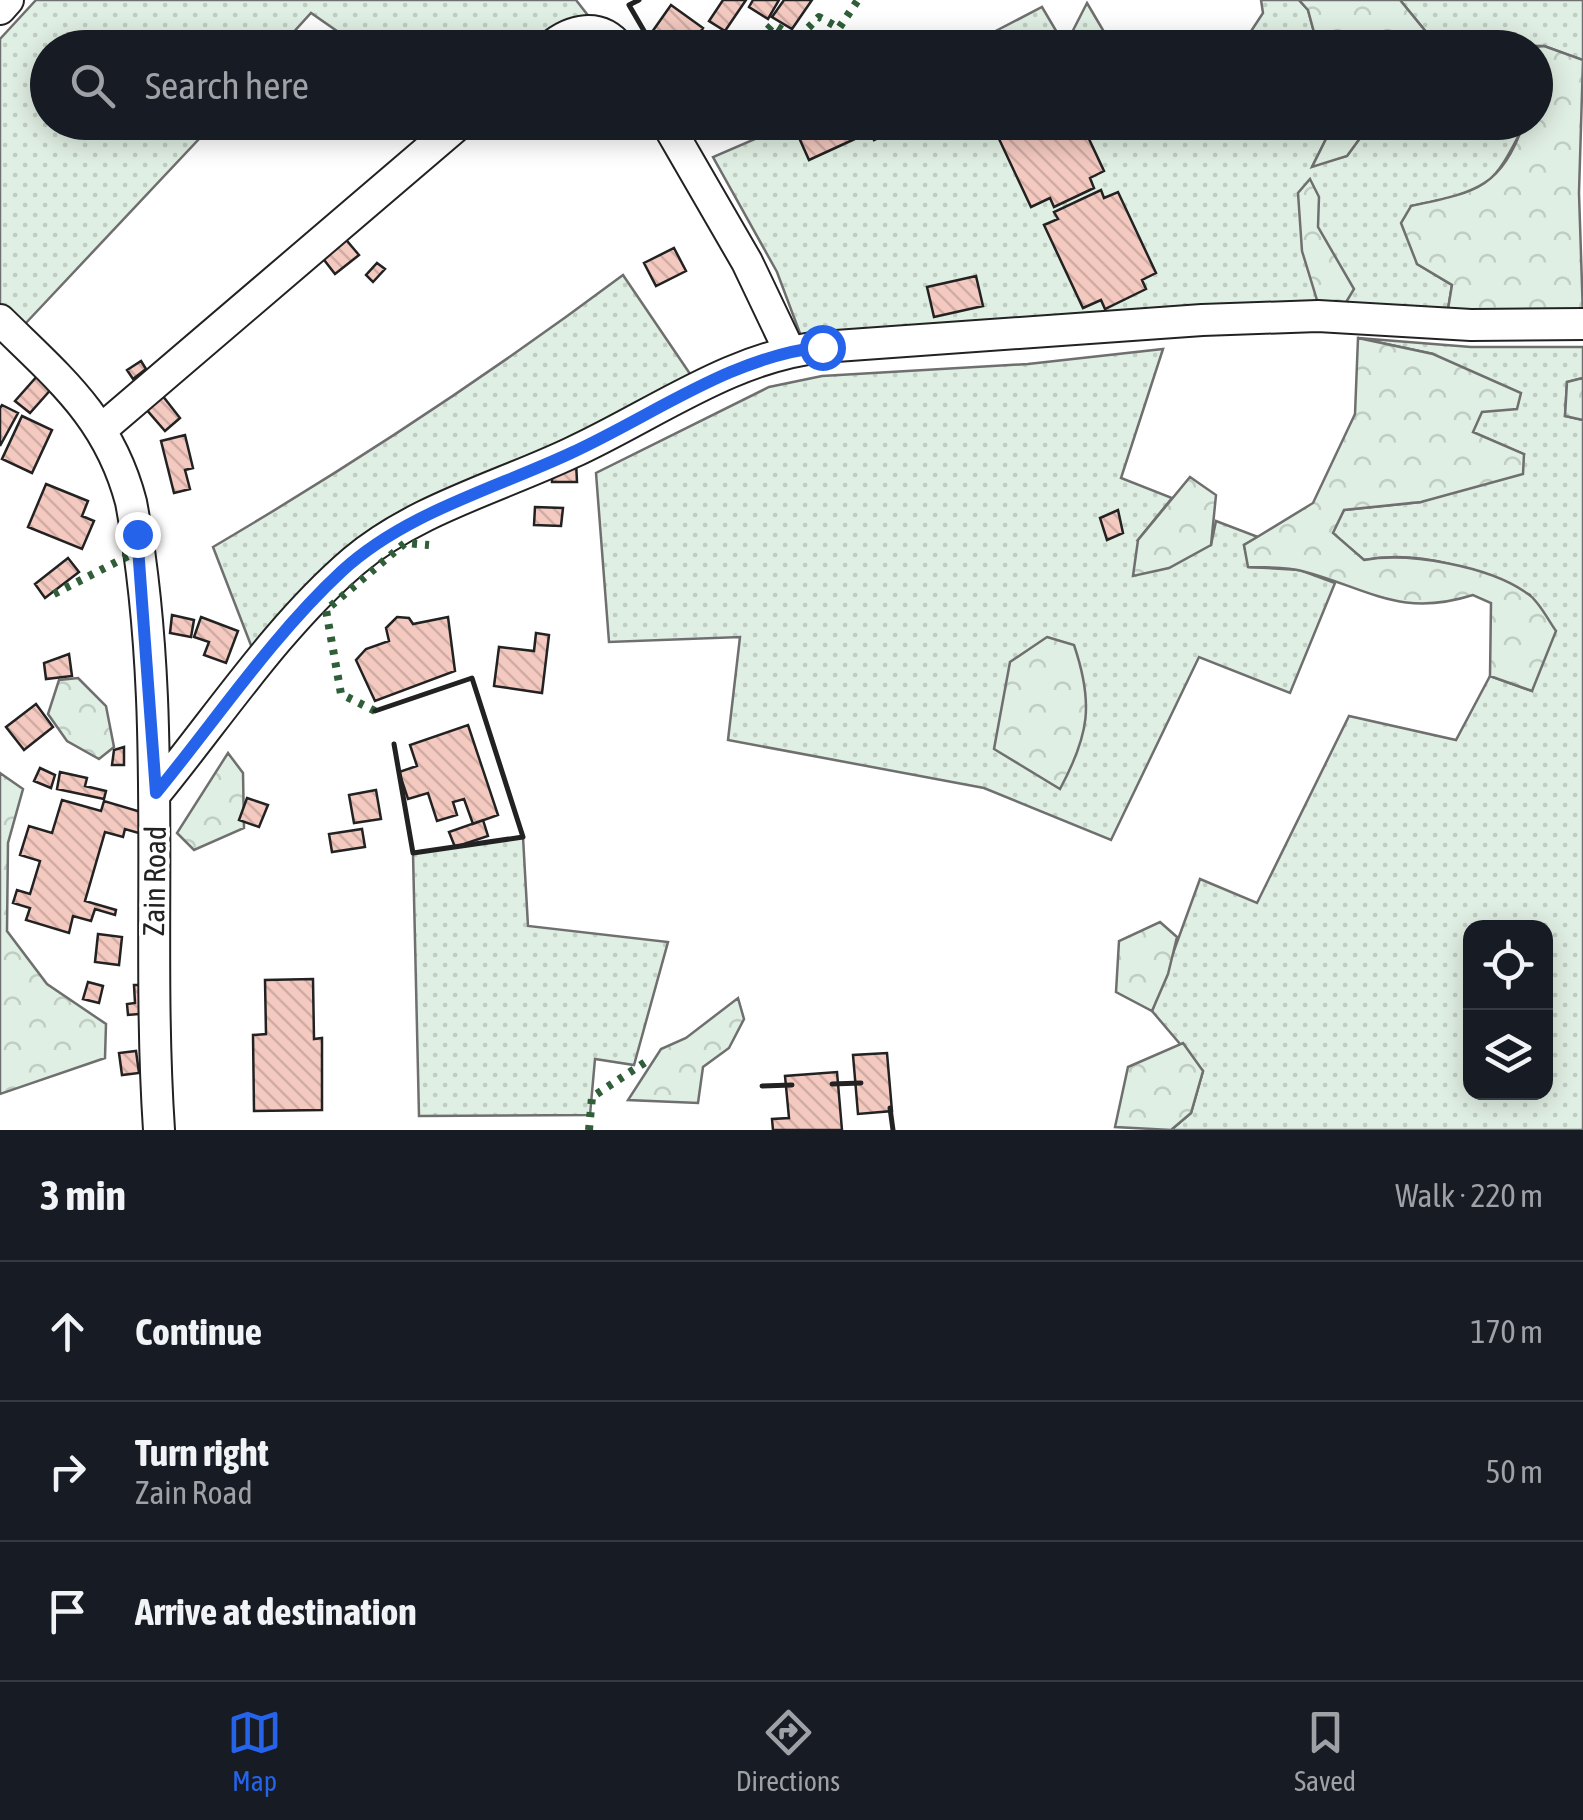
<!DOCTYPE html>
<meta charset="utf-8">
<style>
:root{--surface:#171b24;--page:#20242c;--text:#f1f3f6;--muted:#9ea1a6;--line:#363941;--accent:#2563eb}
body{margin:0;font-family:"Asap Condensed",sans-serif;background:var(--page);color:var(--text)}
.controls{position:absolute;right:30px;bottom:30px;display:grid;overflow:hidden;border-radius:20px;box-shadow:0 5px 25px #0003}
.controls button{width:90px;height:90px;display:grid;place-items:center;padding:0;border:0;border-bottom:2px solid var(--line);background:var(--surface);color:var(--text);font:50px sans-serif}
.stop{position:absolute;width:30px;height:30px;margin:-22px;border:8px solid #2563eb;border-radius:50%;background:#fff}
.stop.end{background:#2563eb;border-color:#fff;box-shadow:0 2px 10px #0008}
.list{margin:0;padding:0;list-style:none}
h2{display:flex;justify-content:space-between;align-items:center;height:130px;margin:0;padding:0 40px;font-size:42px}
h2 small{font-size:32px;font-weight:400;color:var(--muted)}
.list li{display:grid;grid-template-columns:65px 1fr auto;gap:30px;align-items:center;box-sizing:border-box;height:140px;padding:0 40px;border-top:2px solid var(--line)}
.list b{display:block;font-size:38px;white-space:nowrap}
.list p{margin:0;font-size:32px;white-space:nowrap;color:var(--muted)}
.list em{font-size:32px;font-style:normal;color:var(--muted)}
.icon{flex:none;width:55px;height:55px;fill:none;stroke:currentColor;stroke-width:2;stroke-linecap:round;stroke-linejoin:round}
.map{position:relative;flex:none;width:1583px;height:1130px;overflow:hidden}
.search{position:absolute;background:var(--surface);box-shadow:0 5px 25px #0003;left:30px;right:30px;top:30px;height:110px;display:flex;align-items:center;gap:25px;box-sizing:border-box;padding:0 35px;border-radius:55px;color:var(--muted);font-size:38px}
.sheet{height:550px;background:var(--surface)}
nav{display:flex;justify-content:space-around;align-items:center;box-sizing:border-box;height:140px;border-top:2px solid var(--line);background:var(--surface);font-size:28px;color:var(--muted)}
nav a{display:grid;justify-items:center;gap:5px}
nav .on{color:var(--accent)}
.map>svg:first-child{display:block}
</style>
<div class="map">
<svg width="1583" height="1130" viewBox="0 0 1583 1130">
<defs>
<pattern id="grass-dots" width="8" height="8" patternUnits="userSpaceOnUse" patternTransform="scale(2.5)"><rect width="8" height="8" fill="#e0efe3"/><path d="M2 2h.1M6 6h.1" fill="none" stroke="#c0cdc2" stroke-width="1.8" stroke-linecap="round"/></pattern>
<pattern id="forest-crowns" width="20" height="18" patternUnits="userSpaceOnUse" patternTransform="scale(2.5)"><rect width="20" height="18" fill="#e0efe3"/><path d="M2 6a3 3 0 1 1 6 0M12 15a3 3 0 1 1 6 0" fill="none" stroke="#c0cdc2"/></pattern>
<pattern id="building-back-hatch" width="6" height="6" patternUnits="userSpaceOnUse" patternTransform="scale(2.5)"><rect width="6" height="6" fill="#f3c9c0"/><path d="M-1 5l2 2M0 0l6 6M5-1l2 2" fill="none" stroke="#d0aca5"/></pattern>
</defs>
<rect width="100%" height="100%" fill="#fff"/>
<!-- grass -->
<path fill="url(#grass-dots)" stroke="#6f6f6f" stroke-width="2.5" fill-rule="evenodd" d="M36,0H576L590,18L546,47H360L311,13L280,47L48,48V122L214,123L25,324L0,308V39Z
M1261,0H1299L1308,10L1318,47L1240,48L1263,13Z
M1400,0H1583V60L1544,46L1436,44Z
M1087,3L1113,47L963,48L1042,7L1065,46Z
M792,123H1334L1313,165L1347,156L1371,123L1425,131L1439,123H1525C1490,193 1487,190 1411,206L1417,264L1452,285L1446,321L807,352L777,272L713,157Z
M623,275L703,393L389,530L259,666L213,547C359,461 488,376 623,275Z
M1358,338L1471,347H1583V378L1567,382L1565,416L1583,420V1130H1171L1191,1113L1203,1071L1152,1011L1200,879L1257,903L1349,716L1456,740L1490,676L1532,691L1530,595C1477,570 1423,549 1364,560L1332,533L1344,510L1421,502L1523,454L1472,432L1481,412L1433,354ZM1470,928H1546V1092H1470Z
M1163,349L1121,478L1172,498L1138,540L1211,545L1216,521L1258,537L1244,545L1249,567L1300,570L1335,583L1290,693L1199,657L1111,840L984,788L728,740L740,637L609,642L596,473L769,387L822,376L1028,364Z
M523,837L528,926L668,942L634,1065L595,1059L590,1115L419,1116L413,853Z"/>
<!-- forest -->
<path fill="url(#forest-crowns)" stroke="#6f6f6f" stroke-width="2.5" d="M1299,0H1400L1436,44L1458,47H1318L1308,10Z
M1544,46L1583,60L1579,193L1583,316L1446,321L1452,285L1417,264L1401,223L1411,206C1476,192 1500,189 1524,123L1536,122L1535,47Z
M1334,123H1371L1347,156L1312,167Z
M1310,179L1319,197L1318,227L1354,289L1342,309L1317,300L1302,251L1298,193Z
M1358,338L1433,354L1521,393L1517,409L1482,412L1473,432L1524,454L1523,474L1421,502L1344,510L1333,533L1364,560C1409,552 1490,566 1528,594C1539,601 1548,620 1556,631L1532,691L1490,676L1491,603L1473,595C1400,618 1370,589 1302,571C1286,566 1266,568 1248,567L1244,545L1313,503L1355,414Z
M1583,378V420L1565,416L1567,382Z
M1190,477L1216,495L1211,545L1169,568L1133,576L1138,540Z
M1047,637L1074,645C1094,704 1089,735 1060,789L994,749L1010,662Z
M78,678L106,706L114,747L99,759L67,741L48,714L59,680Z
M228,753L243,773L244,828L194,850L177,833Z
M0,773L23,789L8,843L7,931L47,984L106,1024L105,1058L0,1094Z
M1160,922L1177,937L1168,974L1152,1011L1116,992L1119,941Z
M738,998L744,1019L729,1048L703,1067L698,1103L628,1100L661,1049L686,1038Z
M1183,1043L1203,1071L1191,1113L1171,1130L1115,1127L1128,1067Z"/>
<!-- building -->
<path fill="url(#building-back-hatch)" stroke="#222" stroke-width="2.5" d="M723,0H746L725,31L709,21Z
M753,0H779L768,19L749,7Z
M784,0H812L792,29L772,17Z
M671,5L703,28L690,48H675L652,32Z
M1013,37L1016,45L1035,37L1040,48H990Z
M792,122H897L899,128L874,140L870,132L809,160Z
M1081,122L1104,171L1090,178L1094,188L1054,207L1050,198L1031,207L992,124Z
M1101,190L1104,198L1118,192L1156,273L1142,280L1146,289L1105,309L1101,300L1083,308L1044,225L1058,219L1054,212Z
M337,229L359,255L335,274L314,247Z
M674,248L686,271L656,286L644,263Z
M377,263L385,269L373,282L366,275Z
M976,276L983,306L934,317L927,287Z
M141,361L146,369L133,379L127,370Z
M39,374L54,386L30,413L15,401Z
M162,395L180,418L165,431L146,409Z
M2,405L18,413L0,446V408Z
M22,416L52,430L32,473L2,459Z
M185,435L193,468L185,470L190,489L174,493L161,441Z
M576,461L577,482H552V462Z
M46,484L88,501L82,516L94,521L82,549L28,527Z
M535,507L563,508L561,526L534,525Z
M1118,510L1123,533L1107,540L1100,518Z
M68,558L79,572L45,598L35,584Z
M172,615L194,620L191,637L170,633Z
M201,617L238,631L226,663L204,655L209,642L194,637Z
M397,617L409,618L413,624L448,617L455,671L375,701L356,660L366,649L389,641L386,628Z
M536,633L549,635L542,693L494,686L499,647L534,651Z
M69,654L72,676L46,679L44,663Z
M36,704L53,727L24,750L6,727Z
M468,725L498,815L473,824L464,799L453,802L457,815L437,821L428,793L408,799L399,772L417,766L410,745Z
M124,747V765H112L114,750Z
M40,768L55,775L51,788L34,781Z
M60,772L87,778L85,786L106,791L104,799L57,789Z
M376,790L381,819L354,823L349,795Z
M247,798L268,805L259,827L239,820Z
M62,800L101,811L104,801L148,814L142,834L125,829L123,837L105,832L85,901L116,910L115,915L95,909L91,921L73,916L69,933L26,920L30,908L13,903L17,890L30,894L40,861L20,855L29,826L52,833Z
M483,820L488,836L455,847L449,832Z
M362,829L365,847L332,852L329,834Z
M98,934L122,937L119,965L95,962Z
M313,979L314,1039L322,1038V1110L254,1111L253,1035L266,1034L265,980Z
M88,982L103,986L99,1003L83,999Z
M134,985H148L150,1013L128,1015L127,1004L135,1003Z
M136,1051L139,1073L122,1075L119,1053Z
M887,1053L892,1111L858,1114L853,1055Z
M837,1072L842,1130H773L772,1119L789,1118L785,1076Z"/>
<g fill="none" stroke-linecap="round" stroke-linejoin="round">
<defs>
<path id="street" d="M0,9L8,0
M549,48C571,29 600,22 620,48
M666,122L747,262L789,350
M0,320C60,379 109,418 131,502C170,709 145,922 159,1130
M103,428L461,122
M156,793C219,716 278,626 354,561C414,510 499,487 571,453C652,416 732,356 822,347L1202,320L1318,316L1471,325L1583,324"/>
</defs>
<!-- street casing -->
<use href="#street" stroke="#222" stroke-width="34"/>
<!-- street -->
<use href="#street" stroke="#fff" stroke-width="30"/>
<!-- hedge -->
<path stroke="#2f5e38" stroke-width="8" stroke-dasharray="5 8" stroke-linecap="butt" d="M759,39L773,24L797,39L819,17L839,28L858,0
M54,594L130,555
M375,711L341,694L326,610L405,543L429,545
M589,1130L592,1097L647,1061"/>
<!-- wall -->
<path stroke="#222" stroke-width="5" d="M639,0L629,5L654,48
M750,48L759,39
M375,711L472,678L523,837L413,853L394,744
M832,1084L861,1083
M762,1086L792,1085
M890,1108L893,1130"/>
</g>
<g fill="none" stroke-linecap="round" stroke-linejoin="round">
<!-- route -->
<path stroke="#2563eb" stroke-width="12" d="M137,534L156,793C216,720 272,636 342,571C405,513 494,489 571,453C652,416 732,356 822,347"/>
</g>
<g text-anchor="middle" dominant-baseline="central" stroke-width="8" stroke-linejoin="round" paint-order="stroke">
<!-- street labels -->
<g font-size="30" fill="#222" stroke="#fff">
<text transform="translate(154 881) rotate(-89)">Zain Road</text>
</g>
</g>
</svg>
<div class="controls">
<button><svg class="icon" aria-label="locate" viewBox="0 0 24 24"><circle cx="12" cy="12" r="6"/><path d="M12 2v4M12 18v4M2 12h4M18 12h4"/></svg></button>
<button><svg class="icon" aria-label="layers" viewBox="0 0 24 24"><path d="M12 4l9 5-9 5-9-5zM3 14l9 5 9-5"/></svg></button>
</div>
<div class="stop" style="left:822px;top:347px"></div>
<div class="stop end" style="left:137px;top:534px"></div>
<div class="search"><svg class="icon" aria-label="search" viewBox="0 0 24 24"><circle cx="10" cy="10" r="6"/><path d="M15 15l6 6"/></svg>Search here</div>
</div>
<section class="sheet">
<h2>3 min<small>Walk · 220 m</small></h2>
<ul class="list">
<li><svg class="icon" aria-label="ahead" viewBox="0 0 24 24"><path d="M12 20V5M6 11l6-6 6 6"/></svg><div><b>Continue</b></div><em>170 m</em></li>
<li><svg class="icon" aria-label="right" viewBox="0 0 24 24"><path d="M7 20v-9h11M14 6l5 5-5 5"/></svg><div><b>Turn right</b><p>Zain Road</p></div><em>50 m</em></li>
<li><svg class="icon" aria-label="arrive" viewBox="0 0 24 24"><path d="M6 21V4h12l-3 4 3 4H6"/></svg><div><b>Arrive at destination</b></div></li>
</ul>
</section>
<nav>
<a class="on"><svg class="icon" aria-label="map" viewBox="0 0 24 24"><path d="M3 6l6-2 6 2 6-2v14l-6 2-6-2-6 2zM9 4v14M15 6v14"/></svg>Map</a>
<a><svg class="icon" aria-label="directions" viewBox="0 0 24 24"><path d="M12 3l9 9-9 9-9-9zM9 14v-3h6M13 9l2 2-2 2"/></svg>Directions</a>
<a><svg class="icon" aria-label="saved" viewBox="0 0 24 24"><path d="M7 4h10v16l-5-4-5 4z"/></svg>Saved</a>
</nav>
